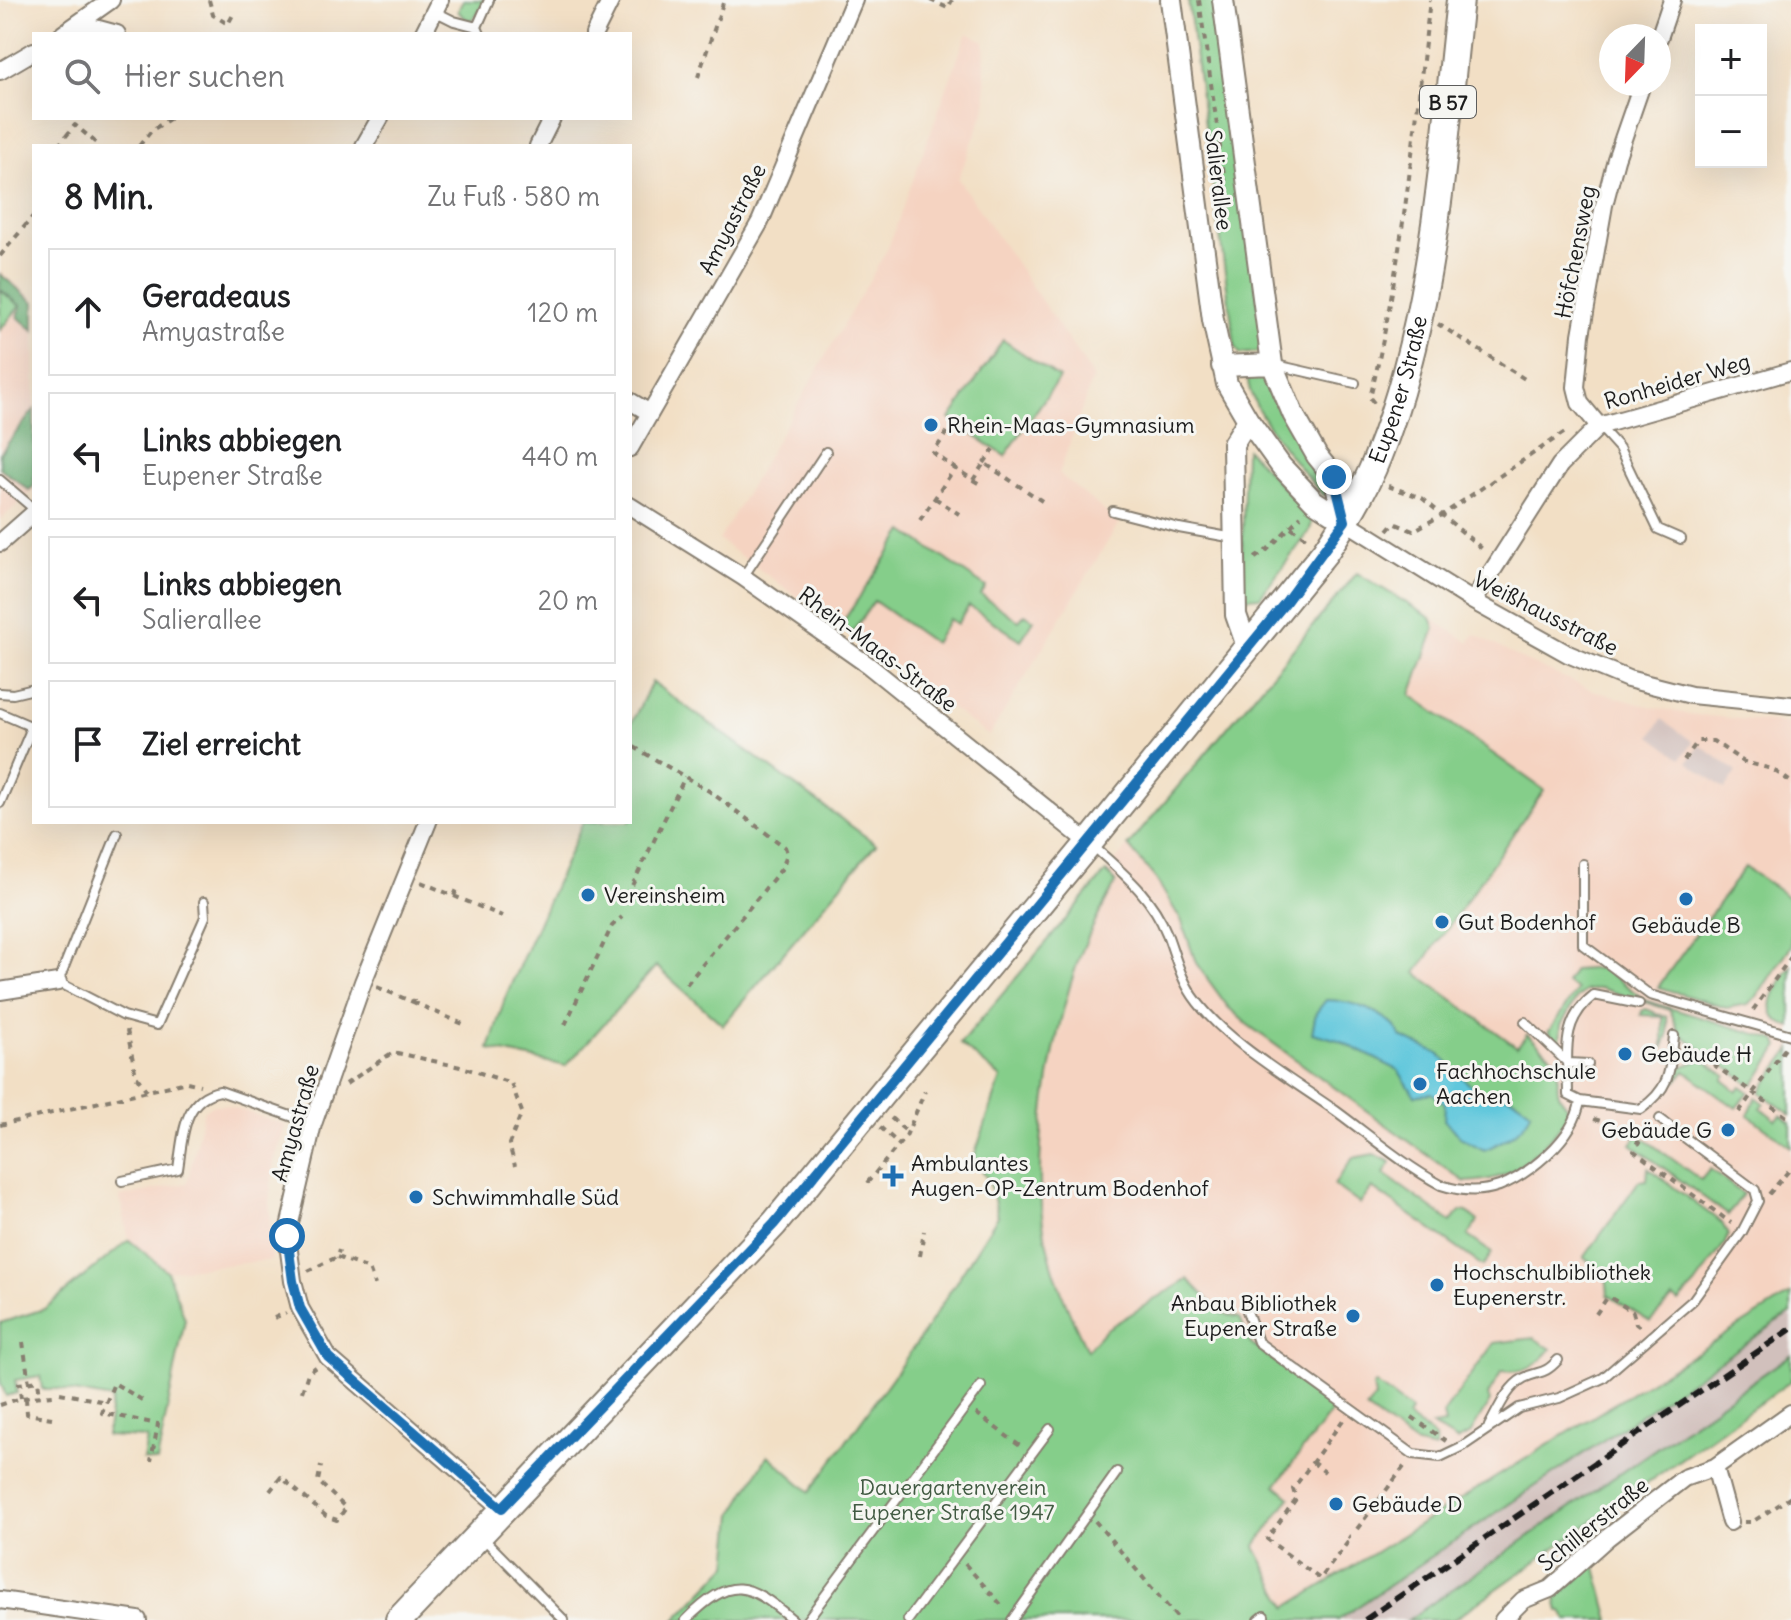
<!DOCTYPE html>
<html lang="de">
<meta charset="utf-8">
<style>
:root{--surface:#fff;--page:#f2f2f2;--text:#202124;--muted:#757577;--line:#e0e0e0}
body{margin:0;font-family:Delius,sans-serif;background:var(--page);color:var(--text)}
.controls{position:absolute;right:24px;top:24px;display:grid;overflow:hidden;border-radius:0px;box-shadow:0 8px 32px #0002}
.controls button{width:72px;height:72px;display:grid;place-items:center;padding:0;border:0;border-bottom:2px solid var(--line);background:var(--surface);color:var(--text);font:40px sans-serif}
.compass{position:absolute;left:1599px;top:24px;width:72px;height:72px;border-radius:50%;background:var(--surface);box-shadow:0 8px 32px #0002;rotate:203deg}
.stop{position:absolute;width:24px;height:24px;margin:-18px;border:6px solid #1f6fb2;border-radius:50%;background:#fff}
.stop.end{background:#1f6fb2;border-color:#fff;box-shadow:0 2px 8px #0008}
.list{margin:0;padding:0;list-style:none}
h2{display:flex;justify-content:space-between;align-items:center;height:104px;margin:0;padding:0 32px;font-size:34px}
h2 small{font-size:26px;font-weight:400;color:var(--muted)}
.list li{display:grid;grid-template-columns:52px 1fr auto;gap:24px;align-items:center;box-sizing:border-box;height:128px;margin:0 16px 16px;padding:0 16px;border:2px solid var(--line);border-radius:0px}
.list b{display:block;font-size:30px;white-space:nowrap}
.list p{margin:0;font-size:26px;white-space:nowrap;color:var(--muted)}
.list em{font-size:26px;font-style:normal;color:var(--muted)}
.icon{flex:none;width:44px;height:44px;fill:none;stroke:currentColor;stroke-width:2;stroke-linecap:round;stroke-linejoin:round}
.map{position:relative;flex:none;width:1791px;height:1620px;overflow:hidden}
.search{position:absolute;background:var(--surface);box-shadow:0 8px 32px #0002;left:32px;top:32px;width:600px;height:88px;display:flex;align-items:center;gap:20px;box-sizing:border-box;padding:0 28px;border-radius:0px;color:var(--muted);font-size:30px}
.panel{position:absolute;background:var(--surface);box-shadow:0 8px 32px #0002;left:32px;top:144px;width:600px;height:680px;border-radius:0px}
.map>svg:first-child{display:block}
</style>
<div class="map">
<svg width="1791" height="1620" viewBox="0 0 1791 1620">
<rect width="100%" height="100%" fill="#f6f6f2"/>
<filter id="ink" filterUnits="userSpaceOnUse"><feTurbulence type="fractalNoise" baseFrequency=".0125" numOctaves="2"/><feDisplacementMap in="SourceGraphic" scale="16" xChannelSelector="R" yChannelSelector="G"/><feConvolveMatrix kernelMatrix="1 2 1 2 8 2 1 2 1" color-interpolation-filters="sRGB"/></filter>
<filter id="wash" filterUnits="userSpaceOnUse"><feTurbulence type="fractalNoise" baseFrequency=".006" numOctaves="4" result="noise"/><feDisplacementMap in="SourceGraphic" scale="32" xChannelSelector="R" yChannelSelector="G"/><feGaussianBlur stdDeviation="1.8" result="paint"/><feColorMatrix in="noise" values="0 0 0 0 0 0 0 0 0 0 0 0 0 0 0 0 0 1.4 0 .05"/><feComposite in="paint" operator="in"/></filter>
<g filter="url(#wash)">
<rect width="100%" height="100%" fill="#f2dfc5"/>
<!-- built -->
<path fill="#f5d3c1" d="M967,33L984,41L986,107L958,179L1093,376L1059,474L1119,523L989,736L719,540L888,248Z
M0,271L34,299V490L0,520Z
M1357,573L1469,642L1475,634L1523,660L1592,690L1639,704L1687,714L1791,724V1294L1288,1608L1278,1586L1087,1350L1069,1313L1054,1274L1045,1234L1040,1193V1152L1054,1060L1075,970L1091,929L1116,882L1106,872Z
M214,1105H226L286,1125L274,1162L269,1202L272,1260L167,1271L129,1240L120,1197L187,1183L204,1110Z"/>
<!-- industrial -->
<path fill="#d1c0bc" d="M1662,719L1693,742L1681,758L1651,736Z
M1700,745L1737,772L1725,789L1688,762Z
M1791,1313V1355L1408,1620H1338Z"/>
<!-- green -->
<path fill="#85ce8a" stroke="#507553" stroke-width="2" d="M463,0H484L478,14L472,20L464,18L458,11Z
M1188,0H1217L1264,348L1259,352L1240,354L1235,346Z
M0,290L20,306L0,330Z
M1003,340L1059,378L1005,456L950,419Z
M1265,369L1332,488L1331,495H1323C1305,475 1239,399 1249,373Z
M1247,449L1308,514L1312,523L1309,532L1260,597L1246,598L1241,591L1245,454Z
M904,531L986,587L981,595L1019,621L1025,614L1034,620L1021,640L969,606L957,624L949,619L934,643L874,601L851,634L840,626Z
M1357,573L1431,618L1435,628L1411,695L1544,790L1416,973L1517,1047L1527,1034L1559,1063C1558,1072 1556,1085 1559,1094C1561,1101 1568,1104 1568,1110C1567,1127 1523,1166 1508,1173C1494,1180 1480,1181 1465,1182L1248,1025L1228,1007L1196,963L1182,922L1156,879L1128,846Z
M652,682L876,844L723,1025L656,966L566,1066L489,1049L505,998L583,822H630V726Z
M1745,867L1791,899V946L1757,996L1748,1004L1726,1008L1658,987Z
M1106,872L1116,882C1101,911 1085,939 1075,970C1051,1044 1030,1159 1045,1235C1053,1276 1069,1313 1087,1350L1105,1330L1188,1279L1221,1313L1240,1318L1251,1344L1336,1406L1276,1485L1290,1497L1255,1547L1287,1607L1791,1294V1313L1338,1620H675L728,1565L733,1514L768,1455L810,1492L919,1340L998,1216L990,1183L974,1157L1001,1078L960,1044Z
M1791,966V1027C1755,1016 1777,985 1791,966Z
M1602,968L1647,1001L1776,1040L1779,1046L1755,1083L1750,1084L1680,1034L1670,1010L1600,988L1585,991L1576,999L1561,1025L1560,1043L1548,1032L1577,990L1566,983L1574,970Z
M1646,1009L1667,1017L1668,1035L1663,1049V1016L1641,1015L1642,1011Z
M1791,1049V1115L1760,1092Z
M1702,1059L1726,1076L1723,1080L1737,1091L1741,1086L1749,1092L1736,1108L1685,1071L1676,1082L1679,1068Z
M1756,1097L1764,1103L1761,1108L1776,1120L1781,1115L1791,1122V1147L1748,1115Z
M1638,1134L1701,1180L1710,1169L1743,1194L1728,1215L1631,1144Z
M1374,1154L1391,1162L1384,1174L1451,1222L1460,1211L1467,1212L1478,1221L1468,1236L1492,1253L1483,1266L1372,1188L1360,1204L1334,1185L1353,1158Z
M1648,1168L1722,1223L1728,1235L1725,1243L1695,1285L1679,1302L1673,1298L1650,1322L1608,1295L1606,1273L1584,1258L1639,1181L1647,1180Z
M129,1240L167,1271L185,1319L157,1462L143,1460L147,1438L106,1436L112,1399L57,1389H42L40,1376L15,1380L17,1393L6,1396L0,1381V1323L44,1309Z
M1534,1338L1551,1349C1537,1366 1525,1374 1502,1371L1488,1395L1490,1401L1470,1434L1457,1441L1432,1426L1445,1424L1443,1414L1494,1343Z
M1791,1355V1381L1453,1620H1408Z
M1376,1384L1411,1410L1407,1417L1435,1438L1436,1449L1417,1445L1366,1409L1375,1397L1373,1386Z
M1595,1564L1610,1620H1567L1562,1612H1559L1556,1598Z"/>
<!-- forest -->
<path fill="#6cb176" stroke="#446649" stroke-width="2" d="M0,274L34,302V331L18,317L21,306L0,289Z
M34,410V486L29,490L0,468V453Z"/>
<!-- water -->
<path fill="#60c7dc" stroke="#3e727c" stroke-width="2" d="M1326,1000C1349,1000 1392,1013 1401,1037L1439,1054L1482,1097C1507,1093 1511,1095 1531,1111C1526,1130 1501,1143 1484,1150L1460,1137L1444,1120L1445,1104L1432,1093L1415,1096L1398,1070L1338,1040L1312,1033L1316,1013Z"/>
</g>
<g filter="url(#ink)">
<g fill="none" stroke-linecap="round" stroke-linejoin="round">
<defs>
<path id="service" d="M434,11L454,21L477,27
M480,34L477,27L489,0
M1276,365L1355,383
M1600,427L1619,448L1658,529L1681,539
M0,480L34,509
M1113,511L1179,528L1234,538
M743,577L826,452
M0,693L13,694L34,689
M0,713L28,725L30,732L0,803
M117,834L58,982L124,1016L157,1025L205,917L204,902
M1093,846C1122,872 1152,896 1167,934C1175,955 1180,977 1193,996C1223,1040 1292,1080 1336,1111C1370,1136 1404,1165 1441,1185C1486,1200 1516,1183 1548,1154C1564,1139 1577,1122 1580,1101
M1583,864V945L1650,995L1791,1035
M1639,1004L1594,995C1559,1022 1568,1055 1568,1095L1580,1101L1641,1109C1671,1088 1670,1070 1674,1036
M1525,1022L1568,1063L1588,1064
M122,1181L178,1169C183,1138 182,1098 220,1091L313,1124
M1247,1311L1258,1342L1413,1454L1440,1457L1463,1446L1519,1408L1559,1398L1603,1378L1693,1300L1742,1232L1758,1201L1755,1190L1660,1119
M1489,1426C1498,1410 1507,1387 1524,1378C1540,1370 1543,1376 1558,1360
M483,1538L564,1620
M686,1620C732,1575 746,1581 793,1620
M807,1620L981,1386
M908,1620L1050,1429
M1012,1620L1117,1472
M1259,1620L1264,1616"/>
<path id="minor" d="M80,24L117,34
M63,34L111,0
M423,34L440,0
M594,34L611,0
M1659,38L1672,0
M0,71L34,51
M364,146L380,118
M538,146L552,118
M630,401L650,413
M1599,426L1580,403L1576,387L1581,335L1604,205L1616,159L1642,84
M630,448L760,222L854,0
M630,506L743,577L868,665L1089,843
M1345,521L1473,601L1568,654L1628,679L1691,695L1791,705
M0,543L34,513
M1473,601L1560,465L1599,426L1791,371
M428,822L363,982L313,1124L287,1236L293,1281L300,1308L328,1357L502,1508
M0,991L58,982
M1715,1467L1730,1522
M0,1600L138,1620
M1503,1620L1523,1600L1550,1589L1607,1538L1684,1478L1715,1467L1791,1413"/>
<path id="tertiary" d="M1171,0L1213,320L1227,384L1248,420L1281,466L1314,501L1345,521
M1223,0L1272,364L1293,414L1317,456L1334,477L1345,521
M1222,366L1272,364
M1248,649L1236,615L1233,444L1248,420"/>
<g id="primary">
<path id="s1" d="M399,1620L774,1224L1089,843L1325,552C1345,522 1365,490 1378,456C1435,314 1443,150 1460,0"/>
</g>
</defs>
<!-- service casing -->
<use href="#service" stroke="#877e70" stroke-width="12"/>
<!-- minor casing -->
<use href="#minor" stroke="#877e70" stroke-width="20"/>
<!-- tertiary casing -->
<use href="#tertiary" stroke="#877e70" stroke-width="24"/>
<!-- primary casing -->
<use href="#primary" stroke="#877e70" stroke-width="30"/>
<!-- path -->
<path stroke="#877e70" stroke-width="4" stroke-dasharray="6 6" stroke-linecap="butt" d="M209,0L213,15L228,24L234,13
M930,0L948,8L952,0
M1199,0L1230,216
M698,77L724,0
M58,146L75,125L94,141L90,146
M139,146L152,130L171,118
M0,256L34,215
M1438,324L1528,381
M1374,403L1370,398C1402,268 1414,133 1430,0
M954,422L933,453L955,468
M984,463L994,449
M973,480L980,484
M1388,486L1422,498L1486,552
M935,498L959,514
M920,520L955,468L973,480L984,463L1042,501
M1291,527L1309,540
M1388,530L1394,523L1413,531L1442,515L1568,430
M1255,558L1267,550L1301,516
M634,747L709,791L785,847L787,853L783,867L685,986
M1684,760L1698,741H1713L1744,762L1772,769L1791,782
M421,882L454,896L458,887
M454,896L502,916
M627,896L685,777
M377,987L413,1002L416,996
M413,1002L463,1024
M1753,1010L1791,957
M565,1025L612,926L622,917
M127,1030L136,1076L147,1091
M1684,1044L1699,1054
M1682,1061L1699,1054L1791,1120
M346,1084L393,1052L465,1068L511,1083L522,1112L509,1144L515,1166
M1739,1112L1787,1046
M891,1118L907,1132
M1594,1119L1612,1124L1639,1143L1634,1151L1731,1223
M0,1125L187,1082L200,1085
M880,1127L899,1144
M867,1183L906,1136L925,1091
M1769,1194L1791,1168
M920,1256L924,1231
M337,1257L369,1269L375,1285
M308,1271L337,1257L339,1250
M1596,1314L1607,1298H1611L1633,1312L1636,1324L1640,1327
M274,1318L286,1313
M23,1342L29,1383
M302,1392L308,1373L317,1366
M60,1393L106,1402
M21,1398L19,1384L38,1381L40,1395
M26,1398L27,1414L52,1418
M142,1400L114,1383L102,1413L158,1424L151,1461
M0,1405L21,1398L53,1395
M976,1413L1020,1446
M1412,1417L1446,1441
M1343,1420L1293,1489L1296,1499L1267,1539L1320,1579L1351,1538L1348,1536
M1312,1462L1325,1472
M270,1491L281,1477L326,1516L337,1520L346,1508L318,1481L321,1466
M1095,1521L1179,1620
M1744,1522H1752L1791,1497
M1357,1529L1406,1464
M965,1564L1004,1608"/>
<!-- service -->
<use href="#service" stroke="#fff" stroke-width="8"/>
<!-- minor -->
<use href="#minor" stroke="#fff" stroke-width="16"/>
<!-- tertiary -->
<use href="#tertiary" stroke="#fff" stroke-width="20"/>
<!-- primary -->
<use href="#primary" stroke="#fff" stroke-width="26"/>
<!-- rail -->
<path stroke="#1c1c1c" stroke-width="6" stroke-dasharray="12 6" stroke-linecap="butt" d="M1365,1620L1791,1329"/>
</g>
</g>
<g fill="none" stroke-linecap="round" stroke-linejoin="round" filter="url(#ink)">
<!-- route -->
<path stroke="#1f6fb2" stroke-width="10" d="M287,1236L293,1281L300,1308L328,1357L502,1508L774,1224L1285,603L1345,521L1334,477"/>
</g>
<!-- markers -->
<g fill="#1f6fb2" stroke="#f6f6f2" stroke-width="3">
<circle cx="931" cy="425" r="8"/>
<circle cx="588" cy="895" r="8"/>
<circle cx="1686" cy="899" r="8"/>
<circle cx="1442" cy="922" r="8"/>
<circle cx="1625" cy="1054" r="8"/>
<circle cx="1420" cy="1084" r="8"/>
<circle cx="1728" cy="1130" r="8"/>
<path d="M889 1164h8v8h8v8h-8v8h-8v-8h-8v-8h8z"/>
<circle cx="416" cy="1197" r="8"/>
<circle cx="1437" cy="1285" r="8"/>
<circle cx="1353" cy="1316" r="8"/>
<circle cx="1336" cy="1504" r="8"/>
</g>
<g text-anchor="middle" dominant-baseline="central" stroke-width="6" stroke-linejoin="round" paint-order="stroke">
<!-- shield labels -->
<rect fill="#f6f6f2" stroke="#5d5d5c" stroke-width="2" x="1420" y="86" width="56" height="32" rx="6"/>
<g font-size="20" font-weight="bold" fill="#1c1c1c">
<text x="1448" y="102">B 57</text>
</g>
<!-- street labels -->
<g font-size="22" fill="#1c1c1c" stroke="#f6f6f2">
<text transform="translate(1219 180) rotate(83)">Salierallee</text>
<text transform="translate(732 219) rotate(-63)">Amyastraße</text>
<text transform="translate(1575 252) rotate(-79)">Höfchensweg</text>
<text transform="translate(1677 381) rotate(-16)">Ronheider Weg</text>
<text stroke="none"><textPath href="#s1" startOffset="1594">Eupener Straße</textPath></text>
<text transform="translate(1546 613) rotate(27)">Weißhausstraße</text>
<text transform="translate(878 649) rotate(37)">Rhein-Maas-Straße</text>
<text transform="translate(295 1123) rotate(-74)">Amyastraße</text>
<text transform="translate(1593 1524) rotate(-39)">Schillerstraße</text>
</g>
<!-- poi labels -->
<g font-size="22" fill="#1c1c1c" stroke="#f6f6f2" text-anchor="start">
<text x="947" y="425">Rhein-Maas-Gymnasium</text>
<text x="604" y="895">Vereinsheim</text>
<text x="1458" y="922">Gut Bodenhof</text>
<text x="1686" y="925" text-anchor="middle">Gebäude B</text>
<text x="1641" y="1054">Gebäude H</text>
<text x="1436" y="1071">Fachhochschule<tspan x="1436" dy="25">Aachen</tspan></text>
<text x="1712" y="1130" text-anchor="end">Gebäude G</text>
<text x="911" y="1163">Ambulantes<tspan x="911" dy="25">Augen-OP-Zentrum Bodenhof</tspan></text>
<text x="432" y="1197">Schwimmhalle Süd</text>
<text x="1453" y="1272">Hochschulbibliothek<tspan x="1453" dy="25">Eupenerstr.</tspan></text>
<text x="1337" y="1303" text-anchor="end">Anbau Bibliothek<tspan x="1337" dy="25">Eupener Straße</tspan></text>
<text x="1352" y="1504">Gebäude D</text>
</g>
<!-- park labels -->
<g font-size="22" fill="#415a42" stroke="#f6f6f2">
<text x="953" y="1487">Dauergartenverein<tspan x="953" dy="25">Eupener Straße 1947</tspan></text>
</g>
</g>
</svg>
<div class="controls">
<button>+</button>
<button>−</button>
</div>
<svg class="compass" viewBox="-18 -18 36 36"><path d="M0-13l5 13h-10z" fill="#e53935"/><path d="M0 13l5-13h-10z" fill="#757577"/></svg>
<div class="stop" style="left:287px;top:1236px"></div>
<div class="stop end" style="left:1334px;top:477px"></div>
<div class="search"><svg class="icon" aria-label="search" viewBox="0 0 24 24"><circle cx="10" cy="10" r="6"/><path d="M15 15l6 6"/></svg>Hier suchen</div>
<section class="panel">
<h2>8 Min.<small>Zu Fuß · 580 m</small></h2>
<ul class="list">
<li><svg class="icon" aria-label="ahead" viewBox="0 0 24 24"><path d="M12 20V5M6 11l6-6 6 6"/></svg><div><b>Geradeaus</b><p>Amyastraße</p></div><em>120 m</em></li>
<li><svg class="icon" aria-label="left" viewBox="0 0 24 24"><path d="M17 20v-9H6M10 6l-5 5 5 5"/></svg><div><b>Links abbiegen</b><p>Eupener Straße</p></div><em>440 m</em></li>
<li><svg class="icon" aria-label="left" viewBox="0 0 24 24"><path d="M17 20v-9H6M10 6l-5 5 5 5"/></svg><div><b>Links abbiegen</b><p>Salierallee</p></div><em>20 m</em></li>
<li><svg class="icon" aria-label="arrive" viewBox="0 0 24 24"><path d="M6 21V4h12l-3 4 3 4H6"/></svg><div><b>Ziel erreicht</b></div></li>
</ul>
</section>
</div>
